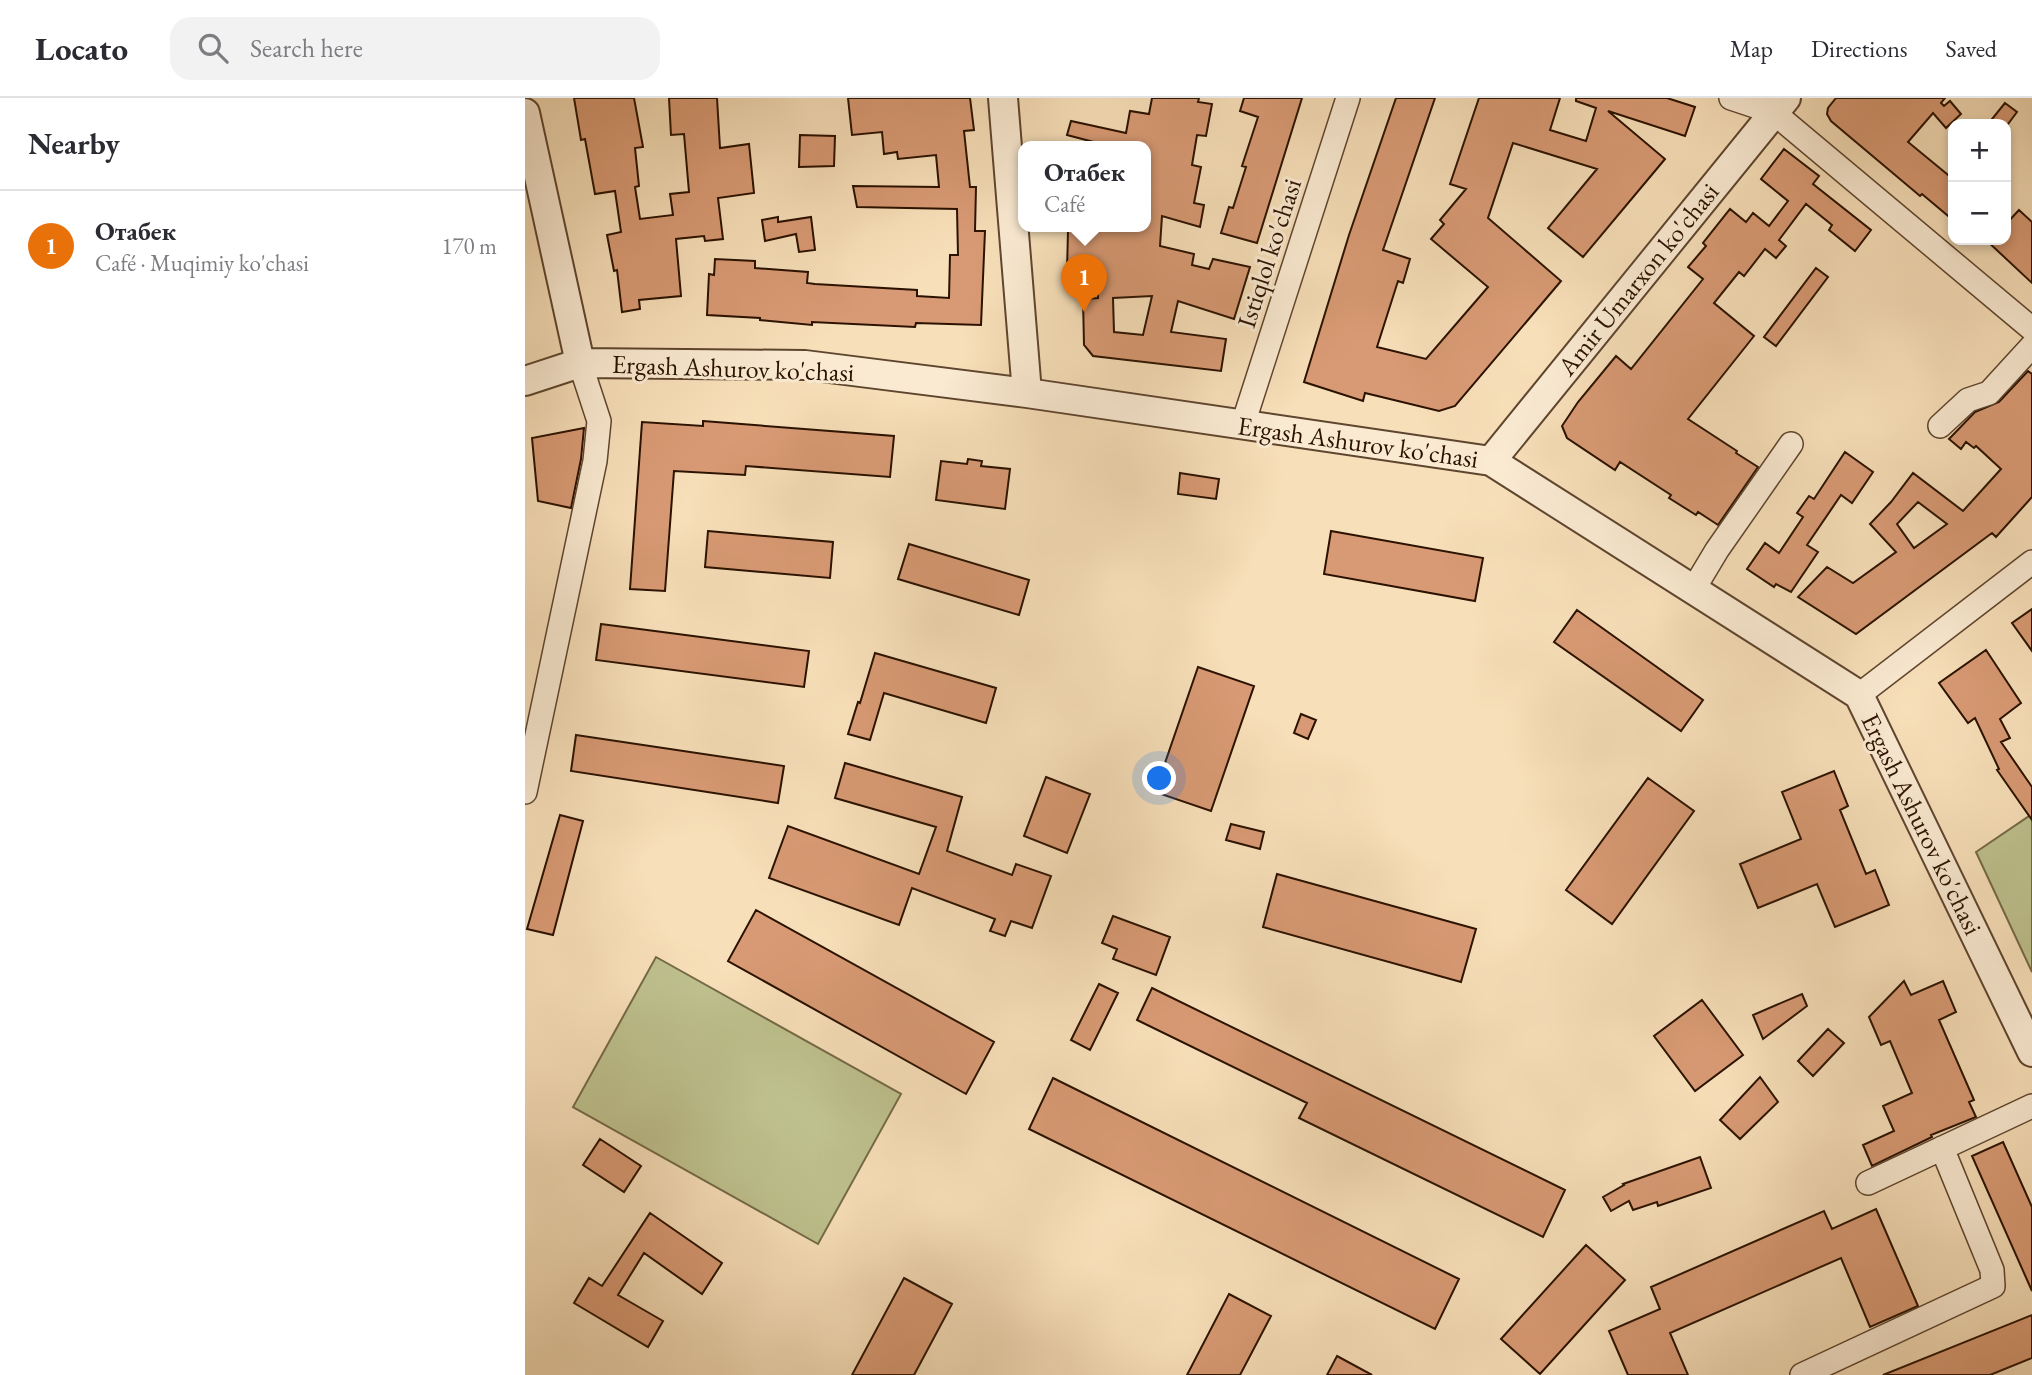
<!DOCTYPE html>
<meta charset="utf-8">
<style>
:root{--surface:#fff;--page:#f2f2f3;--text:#2b2b33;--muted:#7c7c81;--line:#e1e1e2;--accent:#b45309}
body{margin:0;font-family:"EB Garamond",serif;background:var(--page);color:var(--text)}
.controls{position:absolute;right:21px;top:21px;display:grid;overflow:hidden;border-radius:14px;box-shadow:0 4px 10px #0003}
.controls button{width:63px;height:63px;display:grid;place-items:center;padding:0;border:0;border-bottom:2px solid var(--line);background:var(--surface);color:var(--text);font:35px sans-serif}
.you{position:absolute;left:635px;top:681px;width:24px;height:24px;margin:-18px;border:5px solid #fff;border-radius:50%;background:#1a73e8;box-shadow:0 0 0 10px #1a73e833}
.badge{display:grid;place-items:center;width:46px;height:46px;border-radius:50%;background:var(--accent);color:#fff;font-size:23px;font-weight:700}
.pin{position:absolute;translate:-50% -58px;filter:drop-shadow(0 2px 4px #0008)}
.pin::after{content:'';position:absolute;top:37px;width:24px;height:21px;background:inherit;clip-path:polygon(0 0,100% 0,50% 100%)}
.popup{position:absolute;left:493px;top:43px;width:133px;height:91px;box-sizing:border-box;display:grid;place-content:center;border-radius:14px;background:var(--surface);filter:drop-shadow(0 2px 5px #0005);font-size:23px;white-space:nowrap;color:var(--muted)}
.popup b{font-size:26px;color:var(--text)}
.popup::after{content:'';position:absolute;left:50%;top:100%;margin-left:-14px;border:14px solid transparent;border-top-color:var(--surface)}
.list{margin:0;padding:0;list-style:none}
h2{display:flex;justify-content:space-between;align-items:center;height:91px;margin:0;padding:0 28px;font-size:30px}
h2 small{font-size:23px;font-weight:400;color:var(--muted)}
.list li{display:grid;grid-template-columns:46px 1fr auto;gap:21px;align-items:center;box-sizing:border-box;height:112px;padding:0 28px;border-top:2px solid var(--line)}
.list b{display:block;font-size:26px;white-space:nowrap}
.list p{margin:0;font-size:23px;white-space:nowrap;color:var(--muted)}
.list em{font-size:23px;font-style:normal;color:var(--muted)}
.icon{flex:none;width:38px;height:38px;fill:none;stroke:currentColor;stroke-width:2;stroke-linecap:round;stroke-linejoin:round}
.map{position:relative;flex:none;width:1507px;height:1277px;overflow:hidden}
header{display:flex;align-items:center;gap:42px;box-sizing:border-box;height:98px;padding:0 35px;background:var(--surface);border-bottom:2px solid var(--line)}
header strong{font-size:33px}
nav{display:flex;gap:38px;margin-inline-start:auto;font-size:24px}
.search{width:490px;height:63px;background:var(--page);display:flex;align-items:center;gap:18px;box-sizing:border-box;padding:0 24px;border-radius:21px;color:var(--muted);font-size:26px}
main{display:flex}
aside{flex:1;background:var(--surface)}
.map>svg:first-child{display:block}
</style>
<header>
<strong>Locato</strong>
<div class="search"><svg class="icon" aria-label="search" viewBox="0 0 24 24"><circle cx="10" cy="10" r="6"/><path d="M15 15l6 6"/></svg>Search here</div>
<nav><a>Map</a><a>Directions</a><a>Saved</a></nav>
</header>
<main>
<aside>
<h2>Nearby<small></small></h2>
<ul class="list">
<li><span class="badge" style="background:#e8710a">1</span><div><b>Отабек</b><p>Café · Muqimiy ko'chasi</p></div><em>170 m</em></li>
</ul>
</aside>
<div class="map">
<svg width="1507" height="1277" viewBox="0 0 1507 1277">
<rect width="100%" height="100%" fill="#f7dfb9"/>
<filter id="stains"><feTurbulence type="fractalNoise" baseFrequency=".00286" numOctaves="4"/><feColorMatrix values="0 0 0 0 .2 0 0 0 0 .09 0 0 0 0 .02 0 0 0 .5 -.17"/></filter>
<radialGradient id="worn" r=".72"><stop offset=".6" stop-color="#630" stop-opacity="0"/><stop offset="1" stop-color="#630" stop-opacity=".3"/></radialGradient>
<!-- green -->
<path fill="#bec18e" stroke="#746a47" stroke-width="2" d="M1507,716V874L1451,754Z
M131,859L376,996L293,1146L48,1009Z"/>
<!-- building -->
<path fill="#d89a74" stroke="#2b1200" stroke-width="2" fill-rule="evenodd" d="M49,0H109L118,49L110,50L114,88L110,89L115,121L148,117L145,96L164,94L159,36L146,37L144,0H192L195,50L224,46L229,95L193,100L198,141L180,143L179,138L151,141L156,198L114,202L115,211L97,214L92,172L89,173L82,137L96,134L90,93L70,96L60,41L56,42Z
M323,0H445L449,32L439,33L445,89H451L450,133H460L456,227L391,225L390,229L287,224V227L235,222V220L182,217L184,176L189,177L190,161L230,163V170L283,174L282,185L290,186L392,192V198L424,200L425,157H433L432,111L332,109L328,88L414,89L411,57L373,61L372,54L359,56L357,34L327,37Z
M627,0H674L673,4L687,6L681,38L672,37L667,67L676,69L669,105L679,107L675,129L637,118L635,148L669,156L667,167L684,171L688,161L725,169L709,221L653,203L646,234L701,241L696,273L568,258L559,247L558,201L573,200L572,172H542L543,133H556V128H620V48H584L542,37L546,23L601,35L605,13L624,16ZM627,198L618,237L589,234L588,200Z
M719,0H777L732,145L696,135L704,109L708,110L721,69L717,68L733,19L715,13Z
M871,0H910L858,152L885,161L878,185L873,183L852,249L901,261L963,189L906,141L919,126L915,122L941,91L925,86L954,0H1035L1025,32L1061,43L1071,10L1051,3V0H1142L1170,9L1160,38L1083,13L1140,61L1058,159L1023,130L1072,71L988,45L963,120L1036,183L930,308L914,313L840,295L838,303L779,284L824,137Z
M1311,0H1420L1416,5L1419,8L1425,3L1436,16L1421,30L1408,15L1383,44L1428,81V122L1397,96L1395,98L1306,23L1302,16L1303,10Z
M1480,5L1492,14L1483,26H1463Z
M275,37L310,38L309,68L274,69Z
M1259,51L1294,78L1288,86L1346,132L1330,153L1304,132L1307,127L1281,106L1254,142L1261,148L1251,160L1240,151L1219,178L1214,174L1189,205L1229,238L1163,321L1212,353L1211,355L1233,369L1193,427L1173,414L1171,417L1144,400L1146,397L1095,364L1090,372L1042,340L1037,328L1053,304L1091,258L1106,271L1178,181L1163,169L1181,148L1178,145L1205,111L1221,124L1228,115L1244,128L1263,103L1236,81Z
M1494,112L1507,124V185L1461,142H1481V126Z
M253,119V124L286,119L290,152L274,154L271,136L240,143L237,122Z
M1291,170L1303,179L1251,248L1239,239Z
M1503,273L1507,276V399L1471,439L1467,435L1331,536L1273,499L1302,469L1328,485L1371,454L1345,426L1366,404L1388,375L1438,413L1476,371L1451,348L1449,350L1441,344L1436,351L1424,341L1450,314L1474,304ZM1393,404L1422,426L1389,450L1372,426Z
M178,323L369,338L365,379L221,368L220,377L149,373L140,493L105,491L117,324L178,328Z
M59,330L56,361L46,410L13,403L7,340Z
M1320,354L1348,374L1327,405L1316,397L1282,447L1293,454L1266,494L1251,486L1249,489L1222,471L1240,445L1254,455L1278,419L1272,415L1284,398L1289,401Z
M443,361L457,363L456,368L485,371L480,411L411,402L416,363L442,366Z
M655,375L694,381L691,401L653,396Z
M183,433L308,444L305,480L180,469Z
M806,433L958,460L950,503L799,476Z
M384,446L504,482L494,517L373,481Z
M1507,511V553L1487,525Z
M1052,512L1178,602L1156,633L1029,544Z
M76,526L284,553L279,589L71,562Z
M1461,552L1496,605L1475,621L1485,640L1476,644L1507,689V722L1472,672L1474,671L1450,620L1443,625L1414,585Z
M350,555L471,590L461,625L359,595L345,642L323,636L333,604L335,605Z
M673,569L729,588L686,713L630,694Z
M776,616L791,622L783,641L769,635Z
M51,637L259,668L253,705L46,673Z
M320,665L437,699L422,753L487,777L491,766L526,778L507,830L486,823L480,838L465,833L470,821L387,790L374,827L244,780L263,728L394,776L411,729L310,700Z
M1309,673L1323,708L1315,712L1341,776L1350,772L1364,807L1310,829L1292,786L1233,810L1215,766L1276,741L1257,694Z
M521,679L565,696L542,755L499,738Z
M1123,680L1169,713L1087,826L1041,792Z
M35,717L58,723L28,837L2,831Z
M706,726L739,734L735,751L701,742Z
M752,776L951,831L936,884L738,829Z
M231,812L469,944L441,996L203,863Z
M588,818L645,839L631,877L588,861L592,851L577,845Z
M1379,883L1386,897L1418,883L1431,914L1414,922L1449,1002L1444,1004L1451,1019L1406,1037L1407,1039L1347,1068L1338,1047L1369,1033L1358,1008L1387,995L1365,943L1356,947L1344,919Z
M574,886L593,895L565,952L546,942Z
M627,890L1040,1092L1018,1139L774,1020L782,1005L612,922Z
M1277,896L1282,908L1238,941L1228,917Z
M1177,902L1218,957L1170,993L1129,938Z
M1303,931L1319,945L1288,978L1273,963Z
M1235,979L1253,1004L1215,1041L1195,1022Z
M528,980L934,1181L910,1231L504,1031Z
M75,1041L116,1068L99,1094L58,1067Z
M1478,1044L1507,1109V1193L1447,1058Z
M1175,1059L1186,1090L1133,1108L1132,1104L1108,1112L1104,1103L1086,1113L1078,1099L1099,1087L1098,1086Z
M1351,1111L1393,1208L1345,1229L1316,1160L1145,1235L1163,1277H1103L1084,1233L1135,1211L1126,1189L1299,1113L1307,1131Z
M125,1115L197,1165L177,1196L119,1155L93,1197L138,1223L123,1249L49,1205L64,1180L77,1188Z
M1061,1147L1100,1182L1015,1276L976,1241Z
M379,1180L427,1206L389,1277H327Z
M704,1196L746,1218L715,1277H662Z
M1507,1217V1260L1465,1277H1358Z
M812,1258L847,1277H802Z"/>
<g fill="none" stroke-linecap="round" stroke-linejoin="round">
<defs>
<path id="minor" d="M1206,0L1248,14L1507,231
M718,326L823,0
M1415,328L1443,302L1464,295L1507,248
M1168,492L1192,452L1266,346
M1334,597L1507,464
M0,694L70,363L74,323L55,265
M1343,1085L1507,1008
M1277,1277L1468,1188L1467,1172L1417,1050"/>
<path id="tertiary" d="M478,0L502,295
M0,15L55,265
M0,283L55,265L280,267L502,295L966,363L1334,597L1507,954
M966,363L1261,0"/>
</defs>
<!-- minor casing -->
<use href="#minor" stroke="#5e452e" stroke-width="26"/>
<!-- tertiary casing -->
<use href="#tertiary" stroke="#5e452e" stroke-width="32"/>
<!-- minor -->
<use href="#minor" stroke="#faead2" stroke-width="23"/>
<!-- tertiary -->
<use href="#tertiary" stroke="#faead2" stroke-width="28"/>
</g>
<g text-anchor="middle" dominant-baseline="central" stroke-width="6" stroke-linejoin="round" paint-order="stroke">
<!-- street labels -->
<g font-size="26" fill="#2b1200" stroke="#faead2">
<text transform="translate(744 155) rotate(-72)">Istiqlol ko'chasi</text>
<text transform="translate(1113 181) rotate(-51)">Amir Umarxon ko'chasi</text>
<text transform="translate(208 270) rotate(2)">Ergash Ashurov ko'chasi</text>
<text transform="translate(833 344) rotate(8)">Ergash Ashurov ko'chasi</text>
<text transform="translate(1397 726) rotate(64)">Ergash Ashurov ko'chasi</text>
</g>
</g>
<rect width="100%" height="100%" filter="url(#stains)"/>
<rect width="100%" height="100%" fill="url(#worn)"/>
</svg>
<div class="controls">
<button>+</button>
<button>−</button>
</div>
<div class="you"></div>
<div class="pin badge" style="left:559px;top:214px;background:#e8710a">1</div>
<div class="popup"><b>Отабек</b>Café</div>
</div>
</main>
